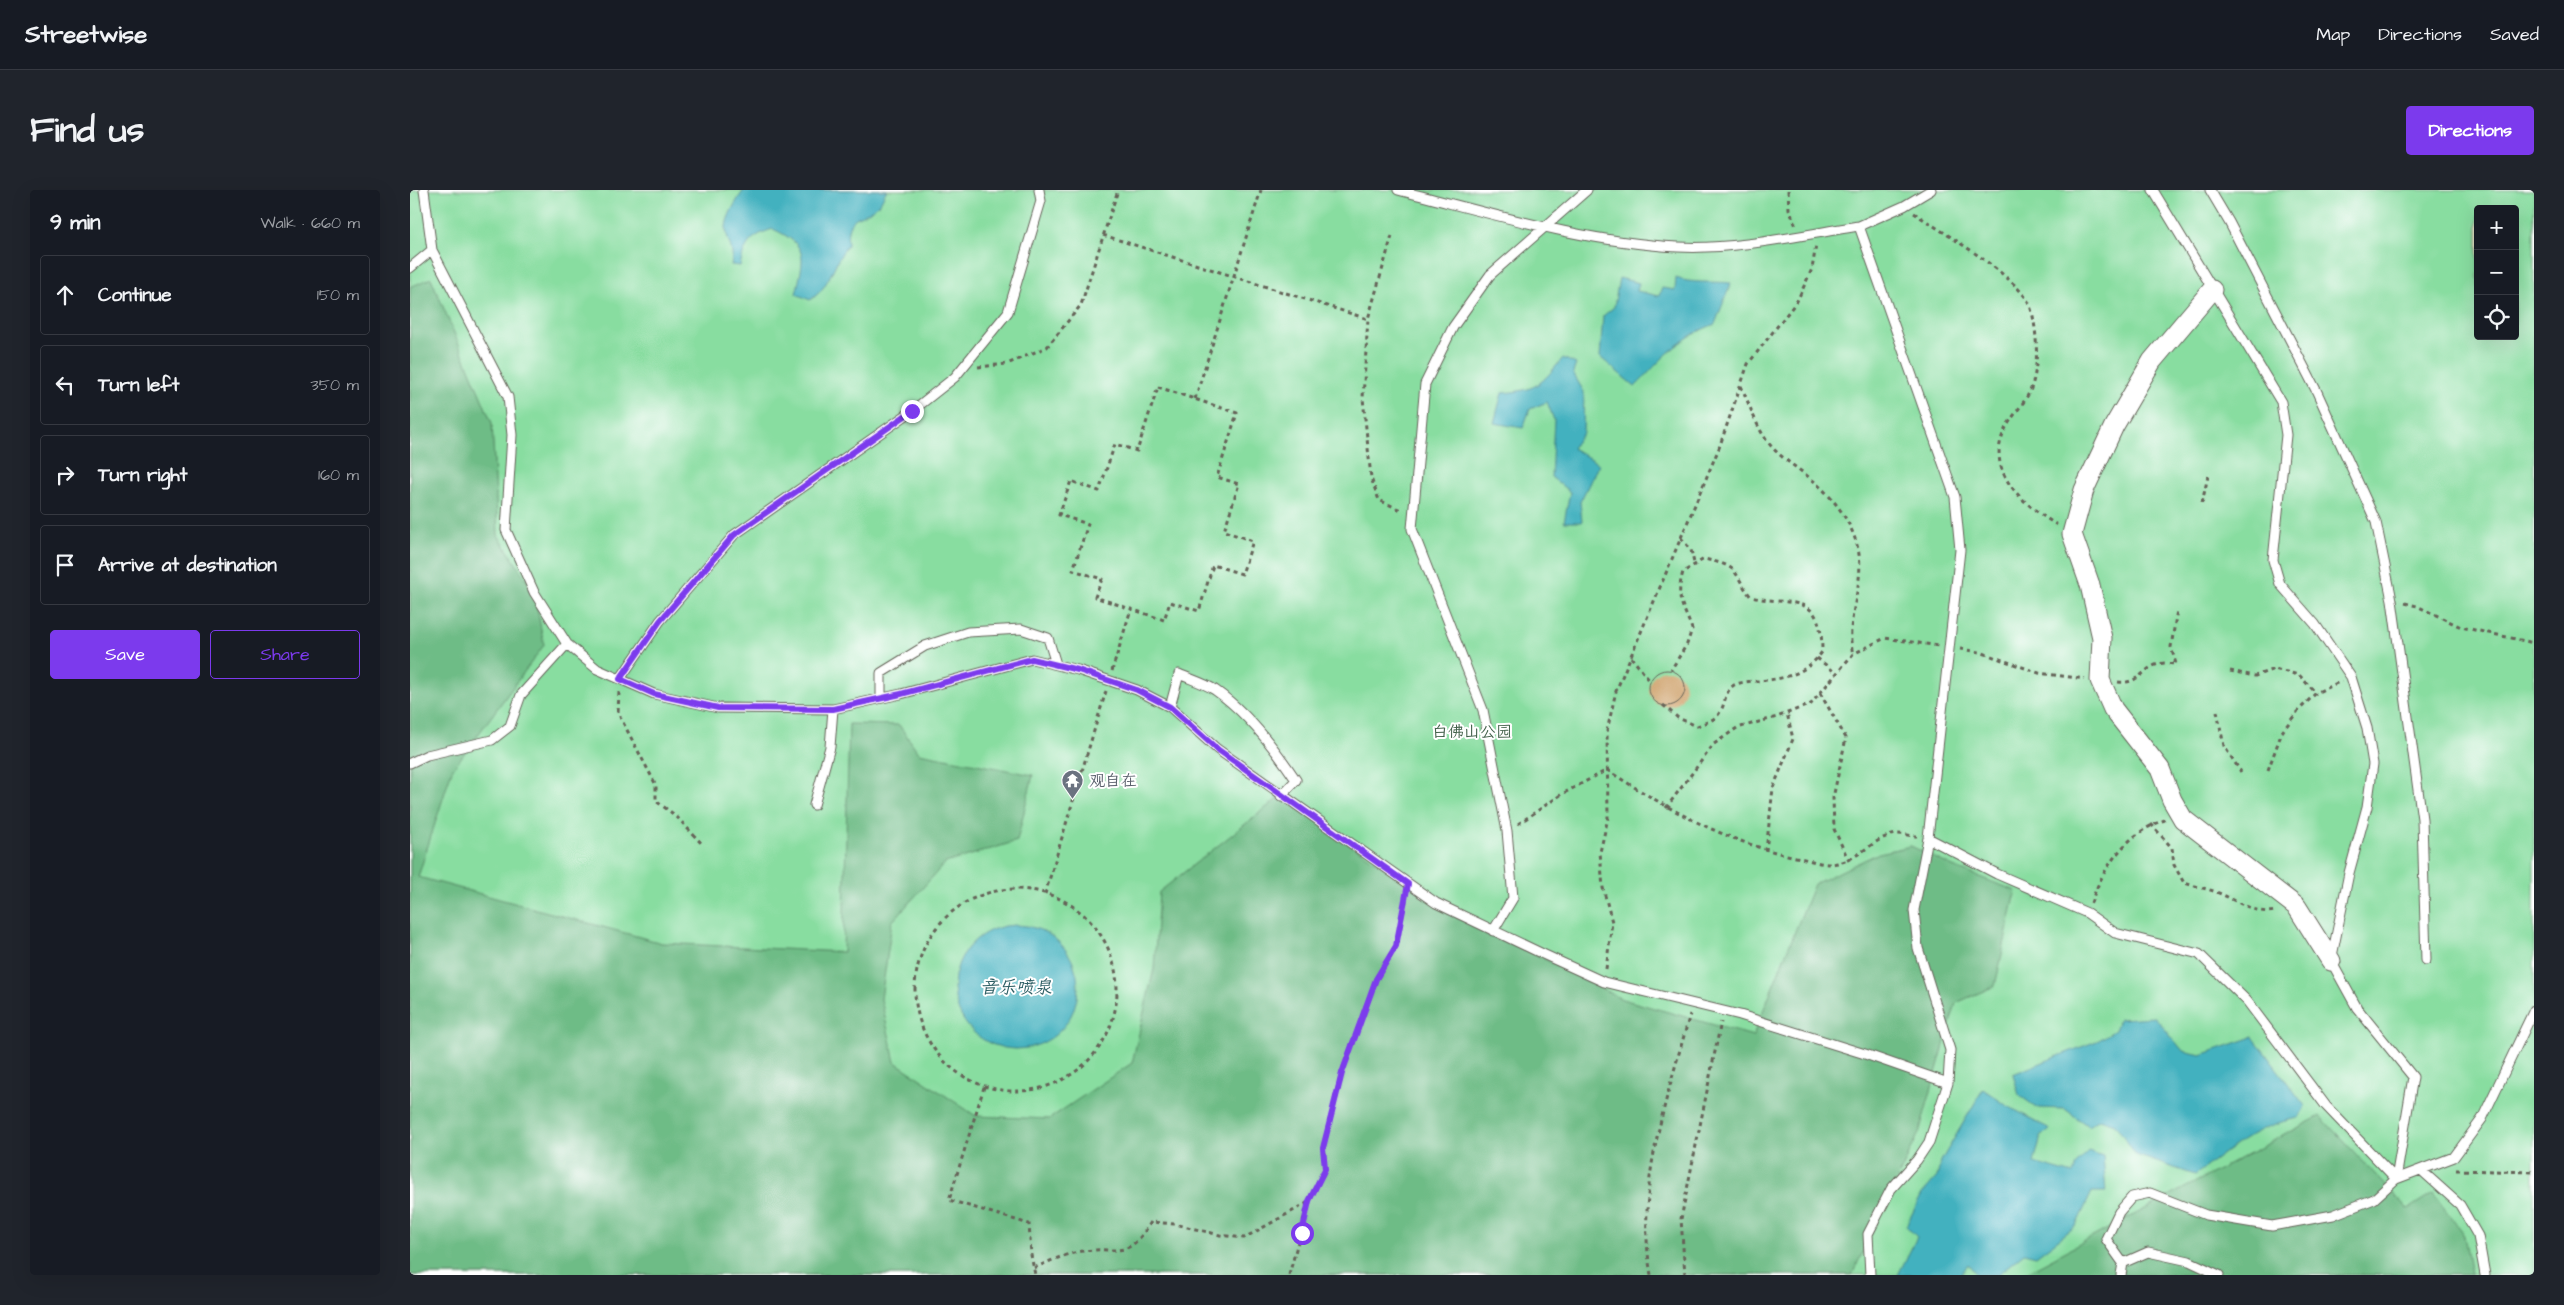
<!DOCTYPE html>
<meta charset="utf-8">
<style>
:root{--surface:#171b24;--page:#20242c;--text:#f1f3f6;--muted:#9ea1a6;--line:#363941;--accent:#7c3aed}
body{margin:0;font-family:"Architects Daughter","LXGW WenKai TC",sans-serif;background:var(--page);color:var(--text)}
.controls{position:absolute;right:15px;top:15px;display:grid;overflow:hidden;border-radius:5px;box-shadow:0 5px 20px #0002}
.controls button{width:45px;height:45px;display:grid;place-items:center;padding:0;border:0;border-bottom:1px solid var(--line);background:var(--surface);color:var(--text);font:25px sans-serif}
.stop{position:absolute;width:15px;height:15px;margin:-11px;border:4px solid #7c3aed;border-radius:50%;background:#fff}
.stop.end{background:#7c3aed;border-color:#fff;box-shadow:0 1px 5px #0008}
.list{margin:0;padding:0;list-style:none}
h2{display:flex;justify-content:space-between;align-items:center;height:65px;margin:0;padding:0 20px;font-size:21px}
h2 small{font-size:16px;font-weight:400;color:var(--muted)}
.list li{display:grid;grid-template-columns:32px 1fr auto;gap:15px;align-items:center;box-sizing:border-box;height:80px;margin:0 10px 10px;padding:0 10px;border:1px solid var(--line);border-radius:5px}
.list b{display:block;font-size:19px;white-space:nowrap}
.list em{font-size:16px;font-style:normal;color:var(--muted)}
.actions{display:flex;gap:10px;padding:15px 20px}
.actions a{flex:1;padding:11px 0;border:1px solid var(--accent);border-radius:5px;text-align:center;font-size:18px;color:var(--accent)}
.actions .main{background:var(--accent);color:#fff}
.icon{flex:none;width:28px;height:28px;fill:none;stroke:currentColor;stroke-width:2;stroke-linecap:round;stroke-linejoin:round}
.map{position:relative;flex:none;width:2124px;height:1085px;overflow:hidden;border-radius:5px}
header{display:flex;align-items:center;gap:30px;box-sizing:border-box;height:70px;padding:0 25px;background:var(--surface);border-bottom:1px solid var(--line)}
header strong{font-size:24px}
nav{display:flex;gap:28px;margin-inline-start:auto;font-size:18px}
.intro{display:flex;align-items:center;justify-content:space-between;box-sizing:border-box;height:120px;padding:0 30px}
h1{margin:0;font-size:35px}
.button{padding:12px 22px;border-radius:5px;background:var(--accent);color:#fff;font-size:18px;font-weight:700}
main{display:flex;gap:30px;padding:0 30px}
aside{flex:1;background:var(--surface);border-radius:5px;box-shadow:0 5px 20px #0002}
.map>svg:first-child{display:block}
</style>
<header>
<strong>Streetwise</strong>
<nav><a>Map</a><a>Directions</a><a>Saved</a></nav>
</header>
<div class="intro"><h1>Find us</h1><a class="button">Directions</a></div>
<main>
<aside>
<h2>9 min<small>Walk · 660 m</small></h2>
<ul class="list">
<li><svg class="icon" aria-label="ahead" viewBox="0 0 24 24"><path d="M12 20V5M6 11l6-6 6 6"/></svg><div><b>Continue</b></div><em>150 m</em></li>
<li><svg class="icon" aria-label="left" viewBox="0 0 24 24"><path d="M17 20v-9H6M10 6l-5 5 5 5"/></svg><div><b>Turn left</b></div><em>350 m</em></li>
<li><svg class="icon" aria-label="right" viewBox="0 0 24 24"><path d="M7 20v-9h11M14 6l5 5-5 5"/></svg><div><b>Turn right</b></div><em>160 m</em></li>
<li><svg class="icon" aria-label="arrive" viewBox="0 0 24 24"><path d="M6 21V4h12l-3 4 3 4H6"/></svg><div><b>Arrive at destination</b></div></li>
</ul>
<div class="actions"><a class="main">Save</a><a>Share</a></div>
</aside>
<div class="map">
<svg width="2124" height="1085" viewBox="0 0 2124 1085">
<rect width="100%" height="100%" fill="#fff"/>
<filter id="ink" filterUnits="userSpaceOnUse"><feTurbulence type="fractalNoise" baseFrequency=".02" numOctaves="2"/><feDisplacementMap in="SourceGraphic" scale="10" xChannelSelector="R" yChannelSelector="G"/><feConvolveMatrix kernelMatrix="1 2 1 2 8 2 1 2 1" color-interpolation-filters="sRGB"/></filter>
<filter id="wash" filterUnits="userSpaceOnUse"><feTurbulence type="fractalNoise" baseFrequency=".0096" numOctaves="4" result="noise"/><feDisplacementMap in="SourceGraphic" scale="20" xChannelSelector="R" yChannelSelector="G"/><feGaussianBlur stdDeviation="1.12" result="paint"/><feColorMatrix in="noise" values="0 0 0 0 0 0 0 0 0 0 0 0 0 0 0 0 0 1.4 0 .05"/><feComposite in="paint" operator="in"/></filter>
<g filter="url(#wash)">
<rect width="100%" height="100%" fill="#ece6c9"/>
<!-- green -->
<path fill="#88dda0" stroke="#527c5e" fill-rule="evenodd" d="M0,0H2124V1085H0ZM2068,19H2105V146H2068Z"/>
<!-- forest -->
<path fill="#6ebc86" stroke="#456c51" d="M21,88L82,233L88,345L124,402L134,455L42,580L8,687L252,753L433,762L439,534L489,535L509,563L623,585L607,651L535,673L482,732L471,809L485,872L566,926L639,929L722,873L744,779L749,702L871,606L1026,713L1212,809L1343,846L1404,694L1469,663L1501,656L1543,677L1606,701L1585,796L1546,813L1509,943L1442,1085H0V97Z
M1910,926L1998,1019L2023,1003L2054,1045L2061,1085H1611Z"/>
<!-- water -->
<path fill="#43b1bf" stroke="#30666e" d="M334,0H477C474,4 472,11 469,14C453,30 434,22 438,55C422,73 421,97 400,110L386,104C394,68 400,56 363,39C340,46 335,54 330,76L321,75C325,59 318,55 316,40C315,28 327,10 334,0Z
M1209,88L1229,93L1227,101L1249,106L1252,98L1265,100L1266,88C1281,94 1303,91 1321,93L1305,134C1268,148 1252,169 1225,197L1190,167L1193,126L1204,117Z
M1153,168L1166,174L1163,183L1174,202L1173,243L1162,258L1189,274L1170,312L1172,332H1154L1160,302L1141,287L1144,230L1137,212L1120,219L1113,238L1084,233L1092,203C1128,200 1130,195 1153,168Z
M544 797a62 62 0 1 1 124 0a62 62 0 1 1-124 0Z
M1745,827L1773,861L1791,865L1843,847L1895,916L1889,928C1846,935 1819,960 1785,985L1726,965L1705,934L1690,929L1678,936L1655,919L1627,918L1609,905L1603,884L1689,850L1705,840L1709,829Z
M1573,899L1596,915L1640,939L1631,946L1624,973L1663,984L1666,975L1678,961L1693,966L1696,1002H1682L1666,1036L1626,1066L1614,1063L1587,1085H1567L1558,1074L1551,1085H1488L1507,1047L1496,1036L1512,1004L1527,987L1531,971Z"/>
<g id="blocks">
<!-- building -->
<path fill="#d1a774" d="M1239 498a18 18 0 1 1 36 0a18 18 0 1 1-36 0Z"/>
</g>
</g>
<g filter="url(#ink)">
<use href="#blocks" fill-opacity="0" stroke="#656359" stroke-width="1"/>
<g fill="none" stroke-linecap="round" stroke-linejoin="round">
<defs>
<path id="lane" d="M14,0L22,60L98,207L102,245L96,340L124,402L157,454L187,479L244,504L308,518L423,519L491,504L622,469L668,480L727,500L760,517L807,559L1026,713L1135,765L1194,792L1330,825L1455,864L1538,893
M988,0C1080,23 1173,52 1268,57C1328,60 1390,45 1449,36
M1743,0L1871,212L1876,245L1863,370L1870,394L1905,434L1941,487L1957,538L1963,574L1957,617L1939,683L1921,771L1947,818L2003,887L1986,989
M1800,0L1819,32L1907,202L1966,332L1982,410L2012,629L2016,770
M0,78L22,60
M210,489L250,431L324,345L502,221L545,187L598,122L631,11L629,0
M471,508V483L515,456L558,442L611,439L638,448L646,474
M760,517L769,484C780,489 794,493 805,500C838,523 864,557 886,590L871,606
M0,573L17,565L82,550L100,536L111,505L157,454
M404,615L420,557L423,519
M1518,648L1587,684L1677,723L1705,743L1789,764L1837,811L1916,916L1986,989
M1083,741L1103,708L1097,641L1073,520L1002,339L1015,194L1043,137L1080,85L1177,0
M2011,980L2050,1015L2068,1046L2075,1085
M1713,1073L1696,1049L1709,1022L1722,1007L1740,1003L1796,1025L1862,1036L1923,1025L1964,1009L1986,989L2044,967L2072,929L2124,820
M1460,1085L1458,1044L1481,999L1507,970L1519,952L1538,893L1540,860L1508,758L1504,720L1518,648L1550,360L1545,307L1449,36L1494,16L1521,0
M1711,1085L1713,1073L1738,1062L1779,1071L1809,1085"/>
<path id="street" d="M1802,100L1742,171L1704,236L1674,300L1662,344L1680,395L1692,448L1690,490L1703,519L1750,579L1762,610L1773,629L1887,717L1921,771"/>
</defs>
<!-- lane casing -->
<use href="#lane" stroke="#656359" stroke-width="11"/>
<!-- street casing -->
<use href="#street" stroke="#656359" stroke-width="21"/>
<!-- path -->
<path stroke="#656359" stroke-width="3" stroke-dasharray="4 4" stroke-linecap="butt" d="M1378,0L1379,19L1386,36
M1504,23C1535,44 1594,78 1616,108C1623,118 1625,137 1626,148C1627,166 1627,184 1620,201C1612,218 1596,231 1591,250C1580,288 1618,317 1647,335
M693,45L958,129
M982,46L958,129L953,208L961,288L969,310L993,321
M568,177L597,174L637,157L671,115L708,0
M1331,196C1339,213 1345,233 1355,248C1367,267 1389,278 1406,293C1426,311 1442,333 1448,359C1456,394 1434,430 1443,464
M748,197L827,223L807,287L829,294L814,341L843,351L832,384L803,375L789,421L760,412L754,430L685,407L692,389L663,380L678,334L649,325L661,291L689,301L705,254L727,261Z
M785,209L851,0
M1792,313L1798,286
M1271,348L1281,360L1284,373
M1995,413L2007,416L2051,437L2124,453
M1550,459L1570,462L1629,483L1675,489
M1221,467L1240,491
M1407,468L1426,483
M702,481L721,419
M1820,481L1845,486L1864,479L1889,485L1906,503
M1708,492C1729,495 1734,477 1749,474C1754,472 1761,474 1766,474L1761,457L1767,420
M209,502L208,523L246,595V611L266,626L292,654
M1410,503L1436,548L1423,608L1424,639L1439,671
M1253,515L1268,528L1287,536C1295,533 1306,530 1310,522C1316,513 1314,502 1324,495C1330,492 1341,491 1347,491C1374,489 1395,485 1412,462C1412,401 1385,417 1341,407C1321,381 1332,377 1294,369L1273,382C1265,409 1273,415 1282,439L1277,454L1261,480
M1807,521L1814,556L1831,582
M1858,580L1872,542L1887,522L1906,503L1931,491
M1256,618L1304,554L1327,538L1367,527L1401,514L1443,464L1475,448L1529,456
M1108,634L1152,604L1197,580C1258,619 1315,652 1386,667C1397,669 1409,674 1420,674C1449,673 1462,646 1488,644C1494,644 1501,646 1507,646
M1741,634L1762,658L1764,675L1774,693C1787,697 1801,699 1813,705C1829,712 1847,725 1865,721
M1356,661L1363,598L1383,549L1377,523
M505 800a101 101 0 1 1 202 0a101 101 0 1 1-202 0Z
M635,704L696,501
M1681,713C1693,677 1717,642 1755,630
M1196,779L1202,732L1193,698L1190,662L1198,628L1197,541L1206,501L1309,258L1338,174L1387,111L1402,79L1406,55
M574,897L539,1010L619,1034L621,1065L625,1085
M2046,980L2124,982
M624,1078C638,1072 653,1065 668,1062C708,1054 715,1074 741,1032L765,1034L810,1045L834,1048L899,1012
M879,1085L899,1011L915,979L913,958L932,883L966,789L986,756L996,707
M1241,1085C1225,996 1257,909 1280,824
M1275,1085L1271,1029L1311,832"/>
<!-- lane -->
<use href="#lane" stroke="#fff" stroke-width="9"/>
<!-- street -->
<use href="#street" stroke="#fff" stroke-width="19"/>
</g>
</g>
<g fill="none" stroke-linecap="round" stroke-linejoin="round" filter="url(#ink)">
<!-- route -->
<path stroke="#7c3aed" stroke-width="6" d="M502,221L324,345L250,431L210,489L244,504L308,518L423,519L491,504L622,469L668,480L727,500L760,517L807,559L998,694L986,756L966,789L932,883L913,958L915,979L899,1011L892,1043"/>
</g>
<!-- icons -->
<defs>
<symbol id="temple-pin" viewBox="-11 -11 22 30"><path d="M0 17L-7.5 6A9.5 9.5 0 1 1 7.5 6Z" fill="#6b7280" stroke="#fff"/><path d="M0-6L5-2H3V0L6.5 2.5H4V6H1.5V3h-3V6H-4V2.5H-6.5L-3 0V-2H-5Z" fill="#fff"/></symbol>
</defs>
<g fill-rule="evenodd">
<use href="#temple-pin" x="650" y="578" width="25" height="34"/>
</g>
<g text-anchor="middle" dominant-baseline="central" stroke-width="4" stroke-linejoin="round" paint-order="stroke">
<!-- park labels -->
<g font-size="16" fill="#42604a" stroke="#fff">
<text x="1062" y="542">白佛山公园</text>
</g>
<!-- worship labels -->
<g font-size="16" fill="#5b616d" stroke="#fff" text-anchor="start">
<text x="679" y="591">观自在</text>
</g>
<!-- water labels -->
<g font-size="18" font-style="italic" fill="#2e5f65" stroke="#fff">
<text x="606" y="797">音乐喷泉</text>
</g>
</g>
</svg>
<div class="controls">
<button>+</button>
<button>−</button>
<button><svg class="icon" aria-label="locate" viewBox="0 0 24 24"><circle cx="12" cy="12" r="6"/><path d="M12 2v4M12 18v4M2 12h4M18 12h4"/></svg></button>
</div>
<div class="stop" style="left:892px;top:1043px"></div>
<div class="stop end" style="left:502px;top:221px"></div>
</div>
</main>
